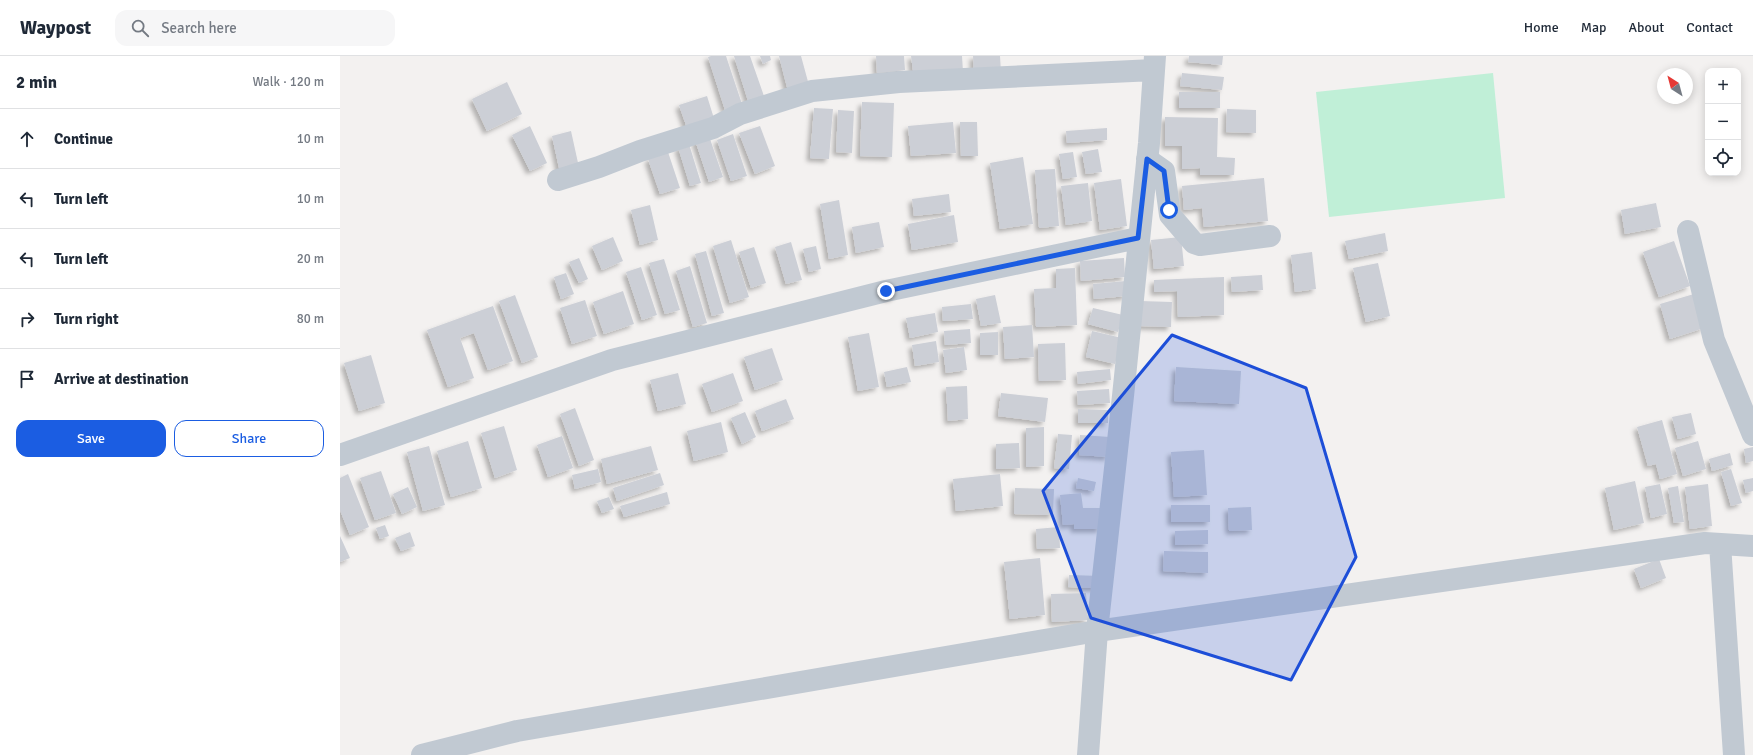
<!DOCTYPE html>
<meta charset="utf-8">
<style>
:root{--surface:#fff;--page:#f6f6f7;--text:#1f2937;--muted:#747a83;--line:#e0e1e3;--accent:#1b5de2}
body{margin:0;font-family:Signika,sans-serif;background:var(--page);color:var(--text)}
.controls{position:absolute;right:12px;top:12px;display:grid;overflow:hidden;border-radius:8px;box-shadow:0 2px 10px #0003}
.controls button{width:36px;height:36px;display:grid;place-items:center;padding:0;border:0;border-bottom:1px solid var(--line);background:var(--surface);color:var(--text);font:20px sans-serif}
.compass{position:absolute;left:1317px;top:12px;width:36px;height:36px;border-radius:50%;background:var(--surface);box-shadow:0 2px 10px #0003;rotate:324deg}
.stop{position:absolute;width:12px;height:12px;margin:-9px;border:3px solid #1b5de2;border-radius:50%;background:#fff}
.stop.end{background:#1b5de2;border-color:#fff;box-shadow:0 1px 4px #0008}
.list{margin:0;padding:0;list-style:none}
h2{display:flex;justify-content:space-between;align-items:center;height:52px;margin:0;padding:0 16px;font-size:17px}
h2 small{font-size:13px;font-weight:400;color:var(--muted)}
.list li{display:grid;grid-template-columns:26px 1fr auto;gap:12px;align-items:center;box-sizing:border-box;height:60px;padding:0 16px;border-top:1px solid var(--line)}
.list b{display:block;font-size:15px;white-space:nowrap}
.list em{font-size:13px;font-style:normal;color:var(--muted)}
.actions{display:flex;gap:8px;padding:12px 16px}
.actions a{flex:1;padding:9px 0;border:1px solid var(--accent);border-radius:12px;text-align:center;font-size:14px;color:var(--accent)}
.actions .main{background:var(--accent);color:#fff}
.icon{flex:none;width:22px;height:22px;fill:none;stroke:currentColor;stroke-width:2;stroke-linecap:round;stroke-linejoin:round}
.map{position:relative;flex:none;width:1413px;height:699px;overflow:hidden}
header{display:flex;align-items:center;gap:24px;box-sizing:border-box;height:56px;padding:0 20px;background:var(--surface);border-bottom:1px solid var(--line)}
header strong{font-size:19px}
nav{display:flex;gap:22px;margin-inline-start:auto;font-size:14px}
.search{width:280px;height:36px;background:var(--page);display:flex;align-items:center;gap:10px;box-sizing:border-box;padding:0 14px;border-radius:12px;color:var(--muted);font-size:15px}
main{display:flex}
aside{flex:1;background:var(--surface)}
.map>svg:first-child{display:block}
</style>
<header>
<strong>Waypost</strong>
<div class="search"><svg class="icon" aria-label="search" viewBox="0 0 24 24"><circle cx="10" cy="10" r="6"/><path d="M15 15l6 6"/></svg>Search here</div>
<nav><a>Home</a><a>Map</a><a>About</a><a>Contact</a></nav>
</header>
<main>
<aside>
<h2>2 min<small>Walk · 120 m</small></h2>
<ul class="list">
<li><svg class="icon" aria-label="ahead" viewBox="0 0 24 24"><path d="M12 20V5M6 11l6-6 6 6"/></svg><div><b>Continue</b></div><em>10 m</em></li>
<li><svg class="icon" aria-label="left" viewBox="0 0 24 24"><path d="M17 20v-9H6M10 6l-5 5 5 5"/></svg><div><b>Turn left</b></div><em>10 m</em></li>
<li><svg class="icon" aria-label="left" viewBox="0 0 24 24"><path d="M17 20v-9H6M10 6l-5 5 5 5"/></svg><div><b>Turn left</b></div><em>20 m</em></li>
<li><svg class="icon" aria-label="right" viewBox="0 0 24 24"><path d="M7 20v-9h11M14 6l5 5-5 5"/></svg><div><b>Turn right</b></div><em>80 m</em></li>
<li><svg class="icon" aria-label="arrive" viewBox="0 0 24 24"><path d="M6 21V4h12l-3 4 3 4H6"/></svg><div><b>Arrive at destination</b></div></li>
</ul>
<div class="actions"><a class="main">Save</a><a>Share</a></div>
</aside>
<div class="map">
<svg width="1413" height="699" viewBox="0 0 1413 699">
<defs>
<filter id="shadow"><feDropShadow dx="-3.5" dy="3.5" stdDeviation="2" flood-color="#0004"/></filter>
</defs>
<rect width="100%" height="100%" fill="#f3f1f0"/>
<!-- green -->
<path fill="#c0efd7" d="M1153,17L1165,142L989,161L976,36Z"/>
<!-- building -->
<path fill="#cccfd6" filter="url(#shadow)" d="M371,0H386L402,48L385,54L368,1Z
M394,0H410L425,43L409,48Z
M420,0H430L431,4L423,8Z
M439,0H461L470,33L449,39Z
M536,0H564L565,14L537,17Z
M571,0H622L623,16L574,22Z
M633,0H660L661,17L634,19Z
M849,0H883L882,9L848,6Z
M842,17L884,21L882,34L840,30Z
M167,26L182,58L147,75L132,43Z
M839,36H880V52H839Z
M367,40L376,69L349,78L339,49Z
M522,46L554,47L552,101L520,100Z
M474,52L493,53L489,103L470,102Z
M887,53L916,54V77L886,76Z
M498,54L514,55L512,97L496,96Z
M825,61L878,62L877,101L895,102L894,119H860V112L842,113V90H825Z
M613,66L616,97L571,100L568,70Z
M620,66H637L638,100H621Z
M190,70L207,107L190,115L172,79Z
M420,70L435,110L415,118L399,77Z
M767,72V84L727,87L726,75Z
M231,75L240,116L221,121L212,80Z
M393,78L407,120L391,125L377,84Z
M369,80L383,121L369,126L355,84Z
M349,88L361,127L350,130L338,91Z
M758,93L762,116L746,118L742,96Z
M328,96L340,132L320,138L308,103Z
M733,96L737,121L723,123L719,98Z
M683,101L693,168L660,173L650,107Z
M715,113L719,170L699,172L695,114Z
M924,122L928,165L864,171L862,152L844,154L842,130Z
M781,123L787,170L760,174L754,127Z
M748,127L752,165L726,169L721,130Z
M609,138L611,156L574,160L572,143Z
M499,144L508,199L489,203L480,148Z
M1316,147L1321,171L1285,178L1281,154Z
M310,149L318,184L300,189L291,154Z
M614,159L618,186L572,194L568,168Z
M539,166L544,191L516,197L512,171Z
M1045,177L1048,195L1009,203L1005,185Z
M273,181L283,205L262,214L252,190Z
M841,181L844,210L814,213L811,184Z
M391,184L409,241L390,247L373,190Z
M1334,185L1350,230L1319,241L1303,196Z
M451,186L462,224L446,228L435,191Z
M476,190L481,213L469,216L463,193Z
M414,191L426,227L411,232L399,196Z
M366,195L384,257L372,260L355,198Z
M972,196L976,233L955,236L951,199Z
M239,202L248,223L239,227L229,206Z
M784,202L785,221L741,225L740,205Z
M324,203L340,254L325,258L309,207Z
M1038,207L1050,260L1026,266L1013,212Z
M350,210L367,267L353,271L336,215Z
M301,211L317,259L302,264L286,216Z
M735,212L737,269L696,271L694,233L716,232V213Z
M226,217L234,238L221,243L214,221Z
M922,219L923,234L892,236L891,221Z
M884,221V259L838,261L837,235L814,236V224Z
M786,225L787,240L754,243L753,228Z
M283,235L294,268L264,278L253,246Z
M1354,238L1364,272L1330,283L1320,248Z
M175,239L198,301L182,307L159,245Z
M655,239L661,267L641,270L636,243Z
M245,244L257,280L232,288L220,252Z
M800,245L832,246L831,271L800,270Z
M631,248L633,263L603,265L602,251Z
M153,250L173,305L148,314L134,277L120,282L134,322L108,331L87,274Z
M753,252L783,259L778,276L748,268Z
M595,257L598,276L570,282L566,262Z
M692,269L694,301L665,303L663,271Z
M630,273L631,287L605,289L604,275Z
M752,275L782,282L775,308L746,301Z
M658,276V299H640V277Z
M529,277L539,331L518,335L508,281Z
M596,285L599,306L575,310L572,289Z
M725,287L726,324L699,325L698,288Z
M624,291L627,314L606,317L603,294Z
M432,292L443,324L415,334L404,301Z
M31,299L45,347L19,355L4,307Z
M567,311L571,326L547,331L544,316Z
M836,311L901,315L899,348L834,345Z
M770,313L771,324L738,328L737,316Z
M338,317L346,348L318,355L310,324Z
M393,317L403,345L372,356L362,328Z
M627,330L628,363L608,365L606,331Z
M769,333L770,347L738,349L737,335Z
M661,337L708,342L705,366L658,360Z
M446,343L454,363L422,375L415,355Z
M235,352L254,404L239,410L220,358Z
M738,353L768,354V367H738Z
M405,356L416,381L402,388L391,362Z
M1351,357L1356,378L1338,383L1332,361Z
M1322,364L1337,418L1320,423L1316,408L1308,410L1297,371Z
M381,366L388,396L354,405L347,375Z
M164,370L177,414L155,422L141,377Z
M704,371V410L686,411V372Z
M718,378L732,379L729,413L714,412Z
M740,379L770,381L769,401L739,399Z
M222,380L233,412L208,421L197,389Z
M128,385L142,432L111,441L97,395Z
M1358,385L1366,413L1343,420L1335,392Z
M679,387L680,412L656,413V388Z
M89,390L105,449L83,455L67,396Z
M311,390L318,414L267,428L261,403Z
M1413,391V405L1406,407L1404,393Z
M864,394L867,439L834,441L831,396Z
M1390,397L1393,409L1372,415L1369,403Z
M258,413L261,426L235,433L232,419Z
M1391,413L1402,447L1391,450L1381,416Z
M41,415L56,457L35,464L20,422Z
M320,417L324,429L277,445L273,432Z
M8,418L29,471L10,479L0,454V422Z
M660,418L663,450L616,455L613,423Z
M738,422L756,426L754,435L736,432Z
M1413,422V435L1406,437L1403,424Z
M1295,425L1304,467L1274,474L1265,432Z
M1320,428L1327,458L1311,462L1305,431Z
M1368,428L1372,470L1350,473L1345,431Z
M1338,430L1344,466L1334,467L1328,432Z
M68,431L77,451L62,458L53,438Z
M675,432L714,433L713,459L674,458Z
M327,436L330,448L284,461L280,450Z
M741,437L743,452H760L761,473H734V468L723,469L720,439Z
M269,441L274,453L262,457L257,445Z
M831,449H870V466H831Z
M911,451L912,474L889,475L888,452Z
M45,469L49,480L40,483L36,472Z
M719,471L720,492L697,493L696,473Z
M868,474V488L835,489V475Z
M70,476L75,490L61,495L55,482Z
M0,480L10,502L0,506Z
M824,495L868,496V517L823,515Z
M700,502L705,559L670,563L664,506Z
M1319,503L1326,522L1301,532L1294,513Z
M729,519L760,520L759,532L728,531Z
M746,537L748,564L712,566L711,538Z"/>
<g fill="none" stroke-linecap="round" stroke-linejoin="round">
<!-- minor -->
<path stroke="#c1c9d2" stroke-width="22" d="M807,103L824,115L830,159L854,187L860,189L930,180
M218,124L259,111L300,95L373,72L400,58L472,35L559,26L814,14
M1348,175L1374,284L1413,379
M0,399L272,304L546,235L798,182
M1380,488L1394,699
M82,699L177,675L757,575L1365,487L1413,490
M748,699L757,575L783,340L809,87L815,0"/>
</g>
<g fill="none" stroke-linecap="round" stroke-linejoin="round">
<!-- route -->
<path stroke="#1b5de2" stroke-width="5" d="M546,235L798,182L807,103L824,115L829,154"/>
</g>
<!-- marked area -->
<path fill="#1d4ed8" fill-opacity="0.2" stroke="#1d4ed8" stroke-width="3" stroke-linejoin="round" d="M832,279L966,332L1016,501L951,624L751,562L703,435Z"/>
</svg>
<div class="controls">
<button>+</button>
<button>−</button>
<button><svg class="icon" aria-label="locate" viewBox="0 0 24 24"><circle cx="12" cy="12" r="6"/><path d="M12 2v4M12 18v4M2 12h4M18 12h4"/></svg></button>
</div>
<svg class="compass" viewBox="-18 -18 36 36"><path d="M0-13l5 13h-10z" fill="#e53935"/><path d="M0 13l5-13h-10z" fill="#747a83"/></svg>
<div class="stop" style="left:829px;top:154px"></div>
<div class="stop end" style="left:546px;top:235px"></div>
</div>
</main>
